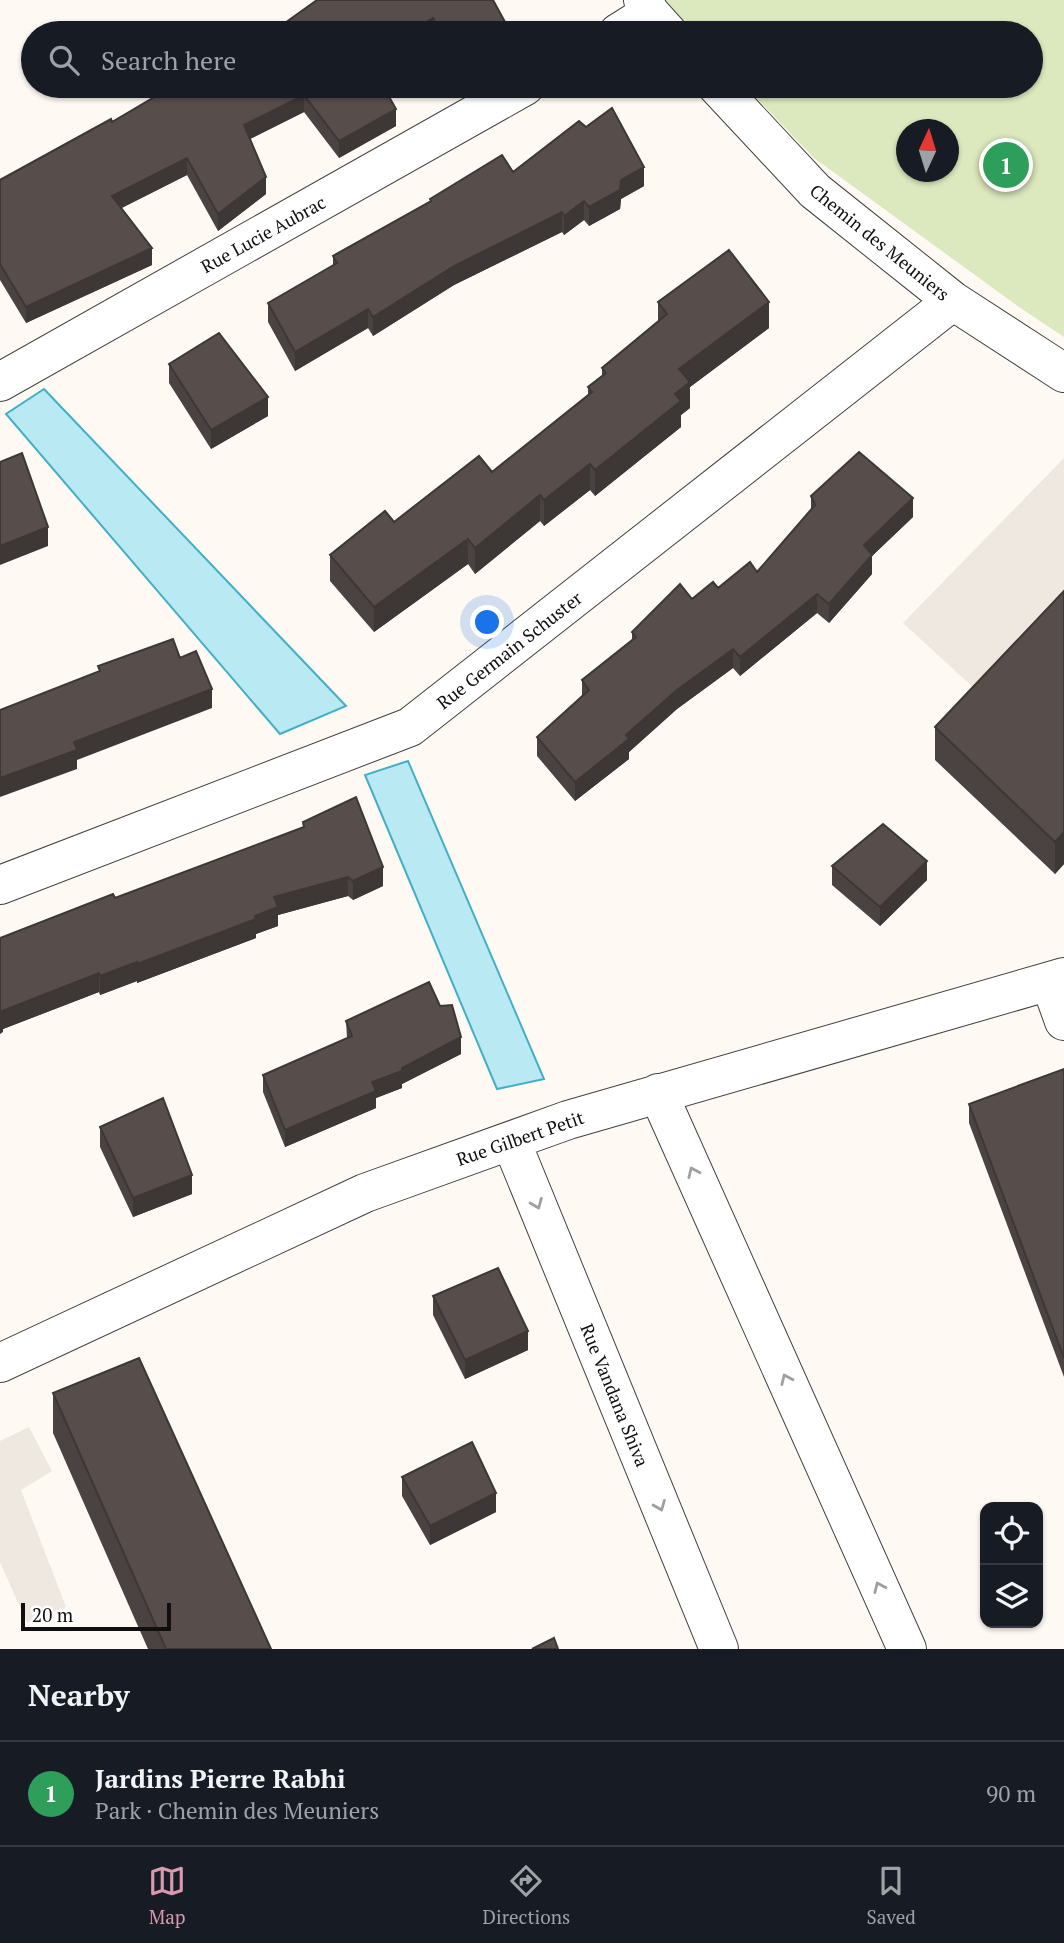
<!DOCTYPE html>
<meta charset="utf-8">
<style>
:root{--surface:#171b24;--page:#242831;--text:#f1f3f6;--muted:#9ea1a6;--line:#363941;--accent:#d89aac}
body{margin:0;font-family:"PT Serif",serif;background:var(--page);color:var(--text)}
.controls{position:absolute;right:21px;bottom:21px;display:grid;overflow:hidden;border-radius:14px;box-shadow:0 2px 5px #0004}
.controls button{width:63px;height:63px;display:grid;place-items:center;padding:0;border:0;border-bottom:2px solid var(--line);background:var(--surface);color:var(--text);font:35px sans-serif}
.compass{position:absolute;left:896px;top:119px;width:63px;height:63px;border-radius:50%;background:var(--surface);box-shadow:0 2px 5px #0004;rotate:4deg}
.scale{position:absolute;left:21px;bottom:18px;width:150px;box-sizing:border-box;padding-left:7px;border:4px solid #0f0f0f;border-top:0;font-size:19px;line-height:24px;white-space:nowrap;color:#0f0f0f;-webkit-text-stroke:5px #fff;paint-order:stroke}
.you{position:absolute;left:488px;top:623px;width:24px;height:24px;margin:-18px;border:5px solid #fff;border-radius:50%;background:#1a73e8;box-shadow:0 0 0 10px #1a73e833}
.badge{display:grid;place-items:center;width:46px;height:46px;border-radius:50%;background:var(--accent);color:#fff;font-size:23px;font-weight:700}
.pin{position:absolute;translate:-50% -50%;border:4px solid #fff;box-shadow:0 2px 7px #0006}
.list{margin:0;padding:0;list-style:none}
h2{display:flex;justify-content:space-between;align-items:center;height:91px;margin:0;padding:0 28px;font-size:30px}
h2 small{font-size:23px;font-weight:400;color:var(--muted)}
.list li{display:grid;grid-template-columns:46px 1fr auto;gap:21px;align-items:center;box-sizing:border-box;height:105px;padding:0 28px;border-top:2px solid var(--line)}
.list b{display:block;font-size:26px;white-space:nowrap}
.list p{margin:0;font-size:23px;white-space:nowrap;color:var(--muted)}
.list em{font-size:23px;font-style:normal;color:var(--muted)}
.icon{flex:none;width:38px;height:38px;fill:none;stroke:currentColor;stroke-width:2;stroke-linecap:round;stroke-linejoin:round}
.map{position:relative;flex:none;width:1064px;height:1649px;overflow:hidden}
.search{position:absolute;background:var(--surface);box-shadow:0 2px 5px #0004;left:21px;right:21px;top:21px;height:77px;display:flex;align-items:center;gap:18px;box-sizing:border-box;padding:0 24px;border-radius:38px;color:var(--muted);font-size:26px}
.sheet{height:196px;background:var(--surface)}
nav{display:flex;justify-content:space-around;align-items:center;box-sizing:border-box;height:98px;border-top:2px solid var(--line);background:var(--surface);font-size:19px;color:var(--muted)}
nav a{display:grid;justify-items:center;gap:4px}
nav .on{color:var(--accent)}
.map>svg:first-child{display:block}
</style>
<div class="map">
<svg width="1064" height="1649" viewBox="0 0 1064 1649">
<rect width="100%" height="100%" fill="#fef9f2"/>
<!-- green -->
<path fill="#dce8bd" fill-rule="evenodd" d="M664,0H1064V337L1019,307L814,158L745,86H1031V33H695ZM906,130H948V172H906Z"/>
<!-- plaza -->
<path fill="#efe8e0" d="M1064,458V598L976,690L903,623Z
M29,1427L52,1471L21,1490L66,1607L27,1623L0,1562V1441Z"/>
<!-- water -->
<path fill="#b9eaf3" stroke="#43aec7" stroke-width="2" d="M44,389L346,706L280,734L6,414Z
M408,761L544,1079L497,1089L365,775Z"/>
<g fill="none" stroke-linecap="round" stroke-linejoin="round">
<defs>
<path id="minor" d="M643,0L650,13L668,33
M618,33L650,13
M717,86L815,191L953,301L1064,373
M0,382L525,86
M0,885L410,727L953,301
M1050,982L1064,1021
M658,1093L907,1649
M511,1141L719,1649
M0,1363L365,1193L568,1120L1064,977"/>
</defs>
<!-- minor casing -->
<use href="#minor" stroke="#424242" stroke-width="40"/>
<!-- minor -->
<use href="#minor" stroke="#fff" stroke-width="38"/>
</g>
<!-- wall -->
<path fill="#4b4341" d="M493,0L511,33H271Z
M383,86L396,126L339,158L304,112L250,139L266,194L218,231L187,175L121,208L152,265L26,323L0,280V180L112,122Z
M513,172L644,186L621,199L620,209L589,226L584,220L564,235L562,232L454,285L373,336L368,328L295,371L268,322V303L333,265V256L430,202V199Z
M658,302L769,328L690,387V408L681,415V427L595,496L590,490L544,526L540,521L475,574L468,564L374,632L330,581V555L492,472L588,395V387L602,377V368L658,322Z
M169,364L268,416L211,449L169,383Z
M811,496L913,517L872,556V574L829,623L817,613L740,676L733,668L677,709L629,752V759L575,801L537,756V737L582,696V680L632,641V632L692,599L757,572L811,510Z
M1064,591V864L1055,874L935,760V727Z
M303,822L383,886L353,900L348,896L278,915V926L256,934V938L137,983V981L100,995L99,992L3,1029V1032L0,938L115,898L303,828Z
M832,866L927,880L880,926L832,885Z
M346,1021L461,1054L402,1084V1088L376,1098V1108L285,1147L263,1092V1075L347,1038Z
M1064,1069V1377L969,1123V1104Z
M100,1127L192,1194L133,1217L100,1147Z
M433,1296L528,1350L465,1379L433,1315Z
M53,1393L271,1649H148L53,1433Z
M402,1477L496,1512L430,1545L402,1496Z"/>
<!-- shaded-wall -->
<path fill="#3d3735" d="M433,18V33H408Z
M304,95V112L244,142V125Z
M396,109V126L339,158V141Z
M187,158V175L112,213V196Z
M644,167V186L621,199L620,209L589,226V207L621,180Z
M266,177V194L218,231V214Z
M584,201V220L564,235V216Z
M562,212V232L454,285L373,336V317L454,266Z
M152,248V265L26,323V307Z
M769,302V328L690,387V408L681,415V427L595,496V470L675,394L679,369Z
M368,309V328L295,371V352Z
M268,397V416L211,449V430Z
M590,464V490L544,526V500Z
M540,495V521L475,574V548Z
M913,498V517L872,556V574L829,623V604L864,545Z
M48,527V546L0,565V546Z
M468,539V564L374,632V607Z
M817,594V613L740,676V657Z
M733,649V668L677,709L629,752V759L575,801V782L677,690Z
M212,689V708L77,760V769L0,797V778L74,742Z
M1064,832V864L1055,874V842Z
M927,861V880L880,926V907Z
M383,867V886L353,900V881Z
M348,877V896L278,915V926L256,934V938L137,983V964L255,916L274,897Z
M137,962V981L100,995V976Z
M99,973V992L3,1029V1032L0,1034V1015L2,1011Z
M461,1037V1054L402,1084V1088L376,1098V1108L285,1147V1130L372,1082Z
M192,1175V1194L133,1217V1198Z
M528,1331V1350L465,1379V1360Z
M496,1493V1512L430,1545V1526Z"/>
<!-- building -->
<path fill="#574e4c" stroke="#3d3735" stroke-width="2" d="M317,0H493L511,33H441L433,18L408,33H271Z
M173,86H383L396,109L339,141L304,95L244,125L266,177L218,214L187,158L112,196L152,248L26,307L0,264V180L111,119L112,122Z
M612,108L644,167L621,180L620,190L589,207L584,201L564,216L562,212L454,266L373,317L368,309L295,352L268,303L337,263L333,256L431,201L430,199L502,155L513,172L579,121L586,127Z
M729,250L769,302L679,369L690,382L675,394L681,401L595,470L590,464L544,500L540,495L475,548L468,539L374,607L330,555L385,511L394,522L479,456L492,472L592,392L588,387L606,373L602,368L667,314L658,302Z
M219,333L268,397L211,430L169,364Z
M859,452L913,498L864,545L872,555L829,604L817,594L740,657L733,649L677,690L626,735L629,739L575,782L537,737L589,690L582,680L636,637L632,632L680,584L692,599L713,582L718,588L750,562L757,572L815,505L811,496Z
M22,453L48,527L0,546V462Z
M1064,591V832L1055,842L935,727Z
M173,639L180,658L196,651L212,689L74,742L77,750L0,778V710L100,671L98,666Z
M356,797L383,867L353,881L348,877L274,897L278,907L255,916L256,919L137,964V962L100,976L99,973L2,1011L3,1013L0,1015V938L113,894L115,898L304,827L303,822Z
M883,824L927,861L880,907L832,866Z
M429,982L440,1006L452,1005L461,1037L402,1068V1071L372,1082L376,1091L285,1130L263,1075L352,1036L346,1021Z
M1064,1069V1358L969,1104Z
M163,1098L192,1175L133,1198L100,1127Z
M498,1268L528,1331L465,1360L433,1296Z
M139,1358L271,1649H166L53,1393Z
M472,1442L496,1493L430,1526L402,1477Z
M554,1638L558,1649H532Z"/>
<!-- one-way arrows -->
<defs><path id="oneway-chevron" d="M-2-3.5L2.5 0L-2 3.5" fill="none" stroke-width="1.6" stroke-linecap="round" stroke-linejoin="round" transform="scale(1.75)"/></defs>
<g stroke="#9f9f9f">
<use href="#oneway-chevron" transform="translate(693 1172) rotate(-114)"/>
<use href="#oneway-chevron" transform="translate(537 1204) rotate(68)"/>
<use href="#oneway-chevron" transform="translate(786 1379) rotate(-114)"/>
<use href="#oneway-chevron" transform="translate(660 1506) rotate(68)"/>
<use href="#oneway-chevron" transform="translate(879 1587) rotate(-114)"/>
</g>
<g text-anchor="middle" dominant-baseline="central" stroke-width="7" stroke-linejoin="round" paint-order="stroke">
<!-- street labels -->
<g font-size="18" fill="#0f0f0f" stroke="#fff">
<text transform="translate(263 234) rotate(-29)">Rue Lucie Aubrac</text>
<text transform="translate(880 242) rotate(39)">Chemin des Meuniers</text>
<text transform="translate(509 650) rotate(-38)">Rue Germain Schuster</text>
<text transform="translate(520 1138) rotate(-19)">Rue Gilbert Petit</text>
<text transform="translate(615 1395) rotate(68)">Rue Vandana Shiva</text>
</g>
</g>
</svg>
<div class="controls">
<button><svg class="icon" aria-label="locate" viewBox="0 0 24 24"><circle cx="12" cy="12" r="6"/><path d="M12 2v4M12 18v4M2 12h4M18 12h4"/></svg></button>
<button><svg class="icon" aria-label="layers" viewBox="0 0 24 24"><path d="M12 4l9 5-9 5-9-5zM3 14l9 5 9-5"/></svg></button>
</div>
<svg class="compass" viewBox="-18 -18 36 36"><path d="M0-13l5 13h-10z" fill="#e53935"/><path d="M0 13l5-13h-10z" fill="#9ea1a6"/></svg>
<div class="scale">20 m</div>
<div class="you"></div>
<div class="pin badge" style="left:1006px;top:165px;background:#2e9e5b">1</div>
<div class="search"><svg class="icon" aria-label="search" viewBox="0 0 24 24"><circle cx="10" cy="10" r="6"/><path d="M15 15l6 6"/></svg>Search here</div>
</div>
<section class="sheet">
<h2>Nearby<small></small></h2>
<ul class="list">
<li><span class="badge" style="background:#2e9e5b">1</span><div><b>Jardins Pierre Rabhi</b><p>Park · Chemin des Meuniers</p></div><em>90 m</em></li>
</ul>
</section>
<nav>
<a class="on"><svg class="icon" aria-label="map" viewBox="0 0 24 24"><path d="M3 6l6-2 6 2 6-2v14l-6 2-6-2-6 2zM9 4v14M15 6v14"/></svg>Map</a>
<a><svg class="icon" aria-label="directions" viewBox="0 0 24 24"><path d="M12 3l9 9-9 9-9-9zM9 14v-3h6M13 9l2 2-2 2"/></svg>Directions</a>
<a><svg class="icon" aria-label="saved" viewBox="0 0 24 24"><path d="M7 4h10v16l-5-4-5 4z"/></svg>Saved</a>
</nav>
